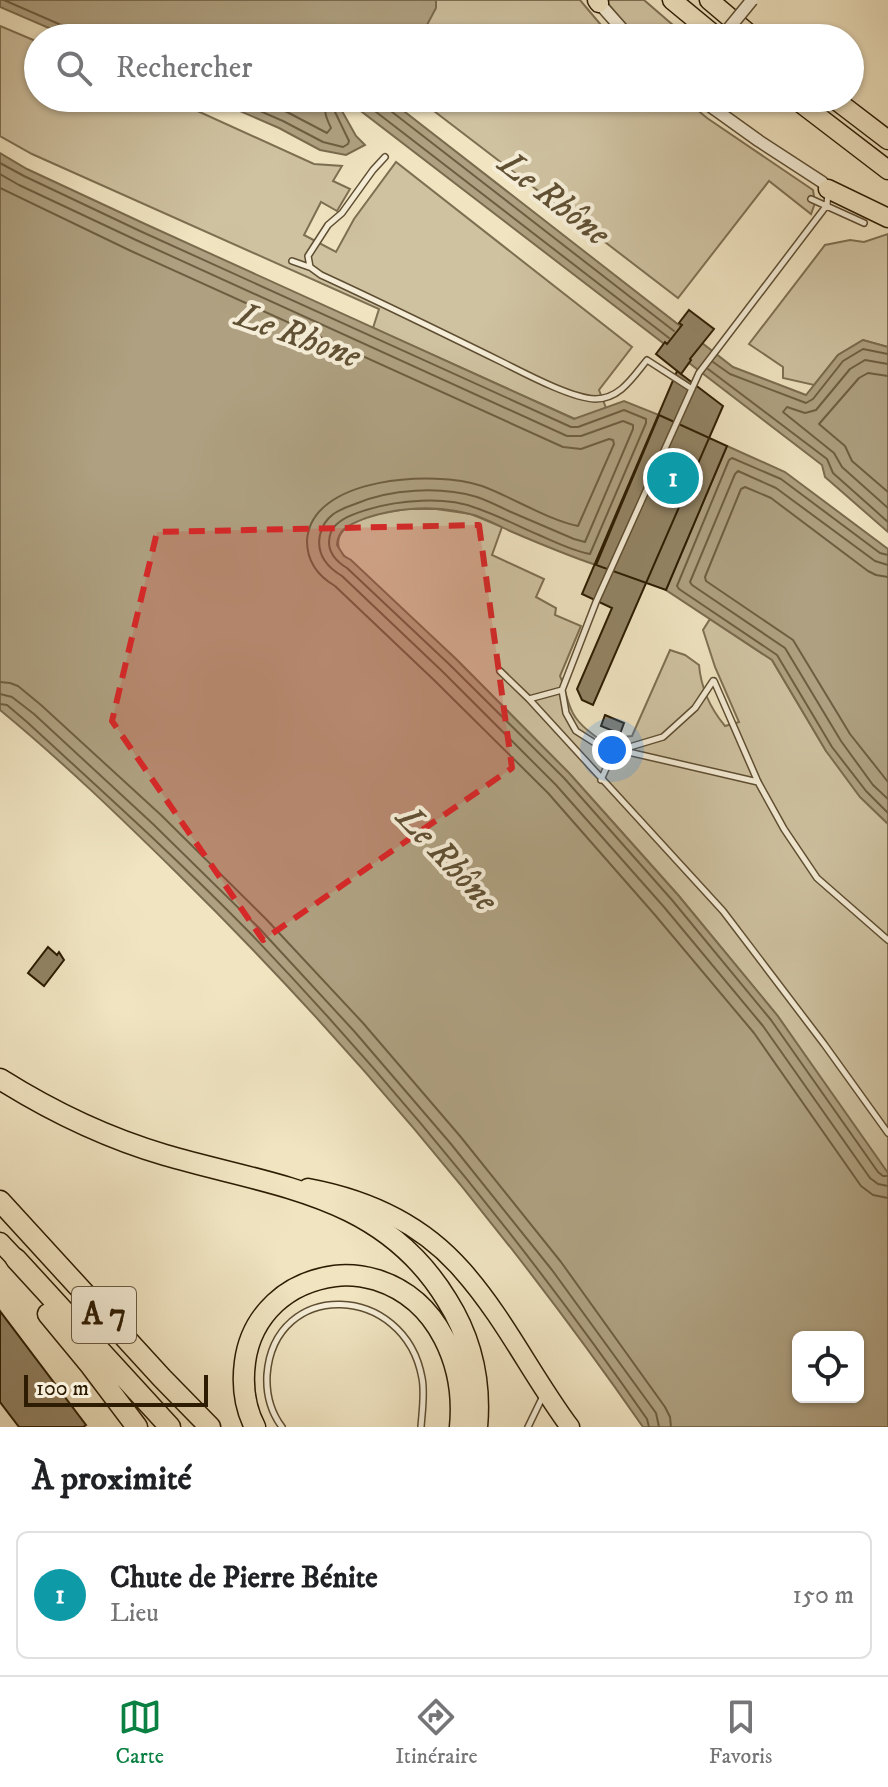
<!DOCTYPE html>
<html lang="fr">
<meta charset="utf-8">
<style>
:root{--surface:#fff;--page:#f6f6f6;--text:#202124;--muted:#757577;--line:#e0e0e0;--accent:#0b8043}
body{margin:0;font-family:"IM FELL DW Pica",serif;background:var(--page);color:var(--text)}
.controls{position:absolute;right:24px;bottom:24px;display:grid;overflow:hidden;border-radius:12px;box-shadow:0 2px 6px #0004}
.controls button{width:72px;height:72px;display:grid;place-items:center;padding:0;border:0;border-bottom:2px solid var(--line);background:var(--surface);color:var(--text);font:40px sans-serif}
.scale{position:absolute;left:24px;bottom:20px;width:184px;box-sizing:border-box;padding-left:8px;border:4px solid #2d1c02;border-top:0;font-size:22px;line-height:28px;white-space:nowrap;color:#2d1c02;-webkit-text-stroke:6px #f5edd7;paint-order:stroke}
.you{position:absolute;left:612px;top:750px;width:28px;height:28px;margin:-20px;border:6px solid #fff;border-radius:50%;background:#1a73e8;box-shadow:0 0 0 12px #1a73e833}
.badge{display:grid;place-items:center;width:52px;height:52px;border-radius:50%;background:var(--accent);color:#fff;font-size:26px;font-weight:700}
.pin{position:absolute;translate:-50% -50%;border:4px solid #fff;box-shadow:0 2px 8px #0006}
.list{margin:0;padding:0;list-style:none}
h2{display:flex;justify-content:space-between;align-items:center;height:104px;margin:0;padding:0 32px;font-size:34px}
h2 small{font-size:26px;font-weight:400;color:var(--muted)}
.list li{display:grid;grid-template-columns:52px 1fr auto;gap:24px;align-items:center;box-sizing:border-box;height:128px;margin:0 16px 16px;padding:0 16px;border:2px solid var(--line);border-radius:12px}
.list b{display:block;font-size:30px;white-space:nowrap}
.list p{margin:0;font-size:26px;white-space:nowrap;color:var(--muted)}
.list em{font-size:26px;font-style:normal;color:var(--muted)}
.icon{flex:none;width:44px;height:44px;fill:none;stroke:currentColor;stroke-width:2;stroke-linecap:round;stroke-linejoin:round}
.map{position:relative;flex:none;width:888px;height:1427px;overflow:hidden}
.search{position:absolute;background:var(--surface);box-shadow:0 2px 6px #0004;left:24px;right:24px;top:24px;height:88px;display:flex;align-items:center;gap:20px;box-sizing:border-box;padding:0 28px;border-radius:44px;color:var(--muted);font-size:30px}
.sheet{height:248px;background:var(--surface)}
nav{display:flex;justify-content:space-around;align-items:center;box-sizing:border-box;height:112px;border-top:2px solid var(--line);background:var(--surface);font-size:22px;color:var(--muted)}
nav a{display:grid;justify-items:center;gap:4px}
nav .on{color:var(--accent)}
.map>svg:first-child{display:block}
</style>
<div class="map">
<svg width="888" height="1427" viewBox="0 0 888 1427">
<rect width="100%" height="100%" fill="#f0e4c1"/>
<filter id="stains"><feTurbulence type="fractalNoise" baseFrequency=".0025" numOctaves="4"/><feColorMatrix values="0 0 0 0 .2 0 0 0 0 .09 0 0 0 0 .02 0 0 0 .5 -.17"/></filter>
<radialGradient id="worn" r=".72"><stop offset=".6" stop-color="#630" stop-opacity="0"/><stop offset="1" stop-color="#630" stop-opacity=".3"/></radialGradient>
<!-- green -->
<path fill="#cfc2a1" stroke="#7e6f52" stroke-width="2" d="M436,0H580L612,38H420L435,8Z
M605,0H644L688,38H637Z
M0,26L38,42V98H169L314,164L342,166L333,181L350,189L337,211L321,202L304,235L336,252L354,219L396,162L632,347L599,390L606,408L575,419L373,328L379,309L32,154L0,136Z
M417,98H683L707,118L813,190L815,203L811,214L769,181L678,298Z
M888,234V347L863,340L838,355L814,385L783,378V367L749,344L825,245L850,240L864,242Z
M408,509H436L471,514L502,527L492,555L544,579L536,597L556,608L555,615L581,626L560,676C565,687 566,698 571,709C576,722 588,731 599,739L632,736L670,650L685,655L699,665C701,688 710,708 725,726L739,722L715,667L703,630L710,619L772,660L826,751L888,821V1176L777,1015L678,895L569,773L456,659L340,552C327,519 386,512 408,509Z"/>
<!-- water -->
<path fill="#aea080" stroke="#7a6b4e" stroke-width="2" fill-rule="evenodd" d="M0,0H436V8L420,38H72L0,7Z
M210,98H387L733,367L806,395L838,355L863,340L888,347V532L825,477L822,465L349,102L342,111L356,136L365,145L346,155L320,150L279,128Z
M0,153L27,169L143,223L574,419L624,401L659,415L596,565C566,555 538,543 510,531C497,525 483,517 470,514C437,505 398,507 366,518C351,524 338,528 337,545L344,556L351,560L456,659L569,773L678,895L777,1015L888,1173V1427H643C505,1229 350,1043 177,873C120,817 62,761 0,710ZM798,1337H858V1397H798Z
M727,446L785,472L888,549V824L860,797L826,751L772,660L666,590Z"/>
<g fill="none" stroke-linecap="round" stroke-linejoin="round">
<!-- shore -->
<path stroke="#6e5e41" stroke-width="2" d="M4,0L68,28L71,32L72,38
M230,98L283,121L323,142L343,147L348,144L349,141L335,112L342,98
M255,98L287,112L327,133L331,128C326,117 322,110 329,98
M358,98L669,338
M383,98L384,104L387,108L674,331
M0,163L24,176L140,231L571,427H578L624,410L646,419V423L590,554C573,551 555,542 539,535C518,526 497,515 476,508C445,496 398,500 366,510C354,514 337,519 331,532C325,548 334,560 347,568L450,665L564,778L672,900L771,1020L878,1172L883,1176H888
M0,174L19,185L136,240L567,436H581L623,421L633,425V429L585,542L574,539C553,530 532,521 511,512C500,507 489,501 477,497C440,486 390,489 355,504C338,510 324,516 320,535C316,554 327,567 342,576L443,672L556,785L664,907L763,1026L870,1178L878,1184L888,1186
M0,188L131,251L563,447L581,449L609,439L613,440L614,444L578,526C548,520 512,497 482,486C436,470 310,476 307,541C307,561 318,576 335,586L435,681L548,793L655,915L754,1033L861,1186L873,1195L888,1198
M713,362L730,374L806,403L813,399L843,361L863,349L888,354
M888,364L865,360L850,369L816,410L805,413L787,407L783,412L834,453L842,467L888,508
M708,369L827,459L833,473L888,522
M888,376L868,373L859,378L819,424L845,446L852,461L888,492
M888,555L880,553L781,479L732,458L729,460L677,586L679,589L777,655L832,747L866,791L888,813
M888,565L875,561L776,488L738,471L735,474L690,582L692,585L785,648L841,741L873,785L888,799
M888,577L876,575L868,571L771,498L745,487L741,489L705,577L706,581L793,640L850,734L888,782
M0,682L10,683L18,686L41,705L161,815L266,919L363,1023L460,1136L561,1262L665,1407L670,1417L671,1427
M0,694L12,697L34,714L153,824L258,927L354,1031L451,1144L552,1270L656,1413L659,1427
M0,704L7,705L27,722C103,792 180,861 252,935C396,1086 528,1248 647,1419L649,1427"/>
</g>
<!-- building -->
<path fill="#928465" stroke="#2d1c02" stroke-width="2" d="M689,310L714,329L690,359L691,360L681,374L656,354L665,342L667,344L682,325L679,323Z
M677,371L723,406L593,705L582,700L577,689L612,608L582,594Z
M659,415L727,446L666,590L596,565Z
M605,715L624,723L620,734L601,726Z
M48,947L57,955L59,952L64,960L44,986L28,973Z
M0,1311L86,1425L83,1427H19L0,1402Z"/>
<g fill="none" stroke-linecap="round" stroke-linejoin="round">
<defs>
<path id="service" d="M385,157L373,170L342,213L328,225L308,256L310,267L321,275C382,303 443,333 504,363C526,374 571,398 595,399C620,399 633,377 647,360L692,389
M811,199L864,223
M292,261L309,267
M500,671L529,699L723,911L824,1044L888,1133
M714,681L758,782L784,829L817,878L888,940
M529,699L562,690
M623,749L663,737L695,708L713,681
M601,780L615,748
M758,782L598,745L576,731L566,713L562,690L596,602L699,373L827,205L828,192
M282,1427C270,1411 266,1395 267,1375C274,1278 405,1283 422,1378C425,1393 422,1412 421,1427
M528,1427L543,1396"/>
<path id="minor" d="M599,3L630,38
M699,98L759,141L822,182L828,189"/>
<path id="trunk" d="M597,0L599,3
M672,0L718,38
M709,0L754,38
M794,98L888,170
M833,98L888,140
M828,189L888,218
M308,1188C367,1199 422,1224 462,1270C504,1317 532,1376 570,1427
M0,1242L16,1259"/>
<path id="motorway" d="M0,1079C51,1111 107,1138 165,1155C274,1187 382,1193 447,1300C471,1338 481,1382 477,1427
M0,1201L162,1378L210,1427
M16,1259L170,1427
M48,1314L91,1366L137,1427
M255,1427C244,1406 242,1385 245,1362C248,1339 258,1319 275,1303C292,1287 312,1279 335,1276C350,1274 363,1276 377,1280C439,1300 466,1366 460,1427"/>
</defs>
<!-- service casing -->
<use href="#service" stroke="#5e4e32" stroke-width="8"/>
<!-- minor casing -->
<use href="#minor" stroke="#5e4e32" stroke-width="14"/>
<!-- trunk casing -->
<use href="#trunk" stroke="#2d1c02" stroke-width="21"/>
<!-- motorway casing -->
<use href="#motorway" stroke="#2d1c02" stroke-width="23"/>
<!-- service -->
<use href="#service" stroke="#f5edd7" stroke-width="5"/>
<!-- minor -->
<use href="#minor" stroke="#f5edd7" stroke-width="11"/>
<!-- trunk -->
<use href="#trunk" stroke="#f0e4c1" stroke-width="18"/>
<!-- motorway -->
<use href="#motorway" stroke="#f0e4c1" stroke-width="20"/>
<defs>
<path id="minor-bridge" d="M721,38L752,0"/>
</defs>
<!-- minor-bridge casing -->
<use href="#minor-bridge" stroke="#5e4e32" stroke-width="14" stroke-linecap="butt"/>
<!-- minor-bridge -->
<use href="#minor-bridge" stroke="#f5edd7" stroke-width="11"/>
</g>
<!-- marked area -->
<path fill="#d62828" fill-opacity="0.2" stroke="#d62828" stroke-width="6" stroke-dasharray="16 10" stroke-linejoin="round" d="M479,525L512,768L263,940L112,721L157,532Z"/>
<g text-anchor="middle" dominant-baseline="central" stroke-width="8" stroke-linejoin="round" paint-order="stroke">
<!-- shield labels -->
<rect fill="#f5edd7" stroke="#695b42" stroke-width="2" x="72" y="1287" width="64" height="56" rx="6"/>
<g font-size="32" font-weight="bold" fill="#2d1c02">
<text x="104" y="1315">A 7</text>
</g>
<!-- water labels -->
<g font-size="36" font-style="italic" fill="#615134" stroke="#f5edd7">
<text transform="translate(554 199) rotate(38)">Le Rhône</text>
<text transform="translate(298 336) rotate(20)">Le Rhone</text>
<text transform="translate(447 859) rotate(47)">Le Rhône</text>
</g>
</g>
<rect width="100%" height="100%" filter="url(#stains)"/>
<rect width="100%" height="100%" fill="url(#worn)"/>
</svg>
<div class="controls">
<button><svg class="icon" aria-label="locate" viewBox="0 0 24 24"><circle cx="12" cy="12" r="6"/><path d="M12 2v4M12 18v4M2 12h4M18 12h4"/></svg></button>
</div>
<div class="scale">100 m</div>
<div class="you"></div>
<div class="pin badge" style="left:673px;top:478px;background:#0f9aa8">1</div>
<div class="search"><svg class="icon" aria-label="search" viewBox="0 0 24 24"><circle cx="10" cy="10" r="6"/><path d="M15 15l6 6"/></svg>Rechercher</div>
</div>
<section class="sheet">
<h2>À proximité<small></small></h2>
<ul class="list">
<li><span class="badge" style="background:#0f9aa8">1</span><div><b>Chute de Pierre Bénite</b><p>Lieu</p></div><em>150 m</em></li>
</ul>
</section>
<nav>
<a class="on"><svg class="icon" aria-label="map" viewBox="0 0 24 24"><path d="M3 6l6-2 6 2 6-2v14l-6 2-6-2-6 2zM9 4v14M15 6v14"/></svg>Carte</a>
<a><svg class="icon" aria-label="directions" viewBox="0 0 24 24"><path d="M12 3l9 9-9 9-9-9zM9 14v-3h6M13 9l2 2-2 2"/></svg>Itinéraire</a>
<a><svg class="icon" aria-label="saved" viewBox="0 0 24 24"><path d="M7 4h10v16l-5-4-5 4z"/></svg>Favoris</a>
</nav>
